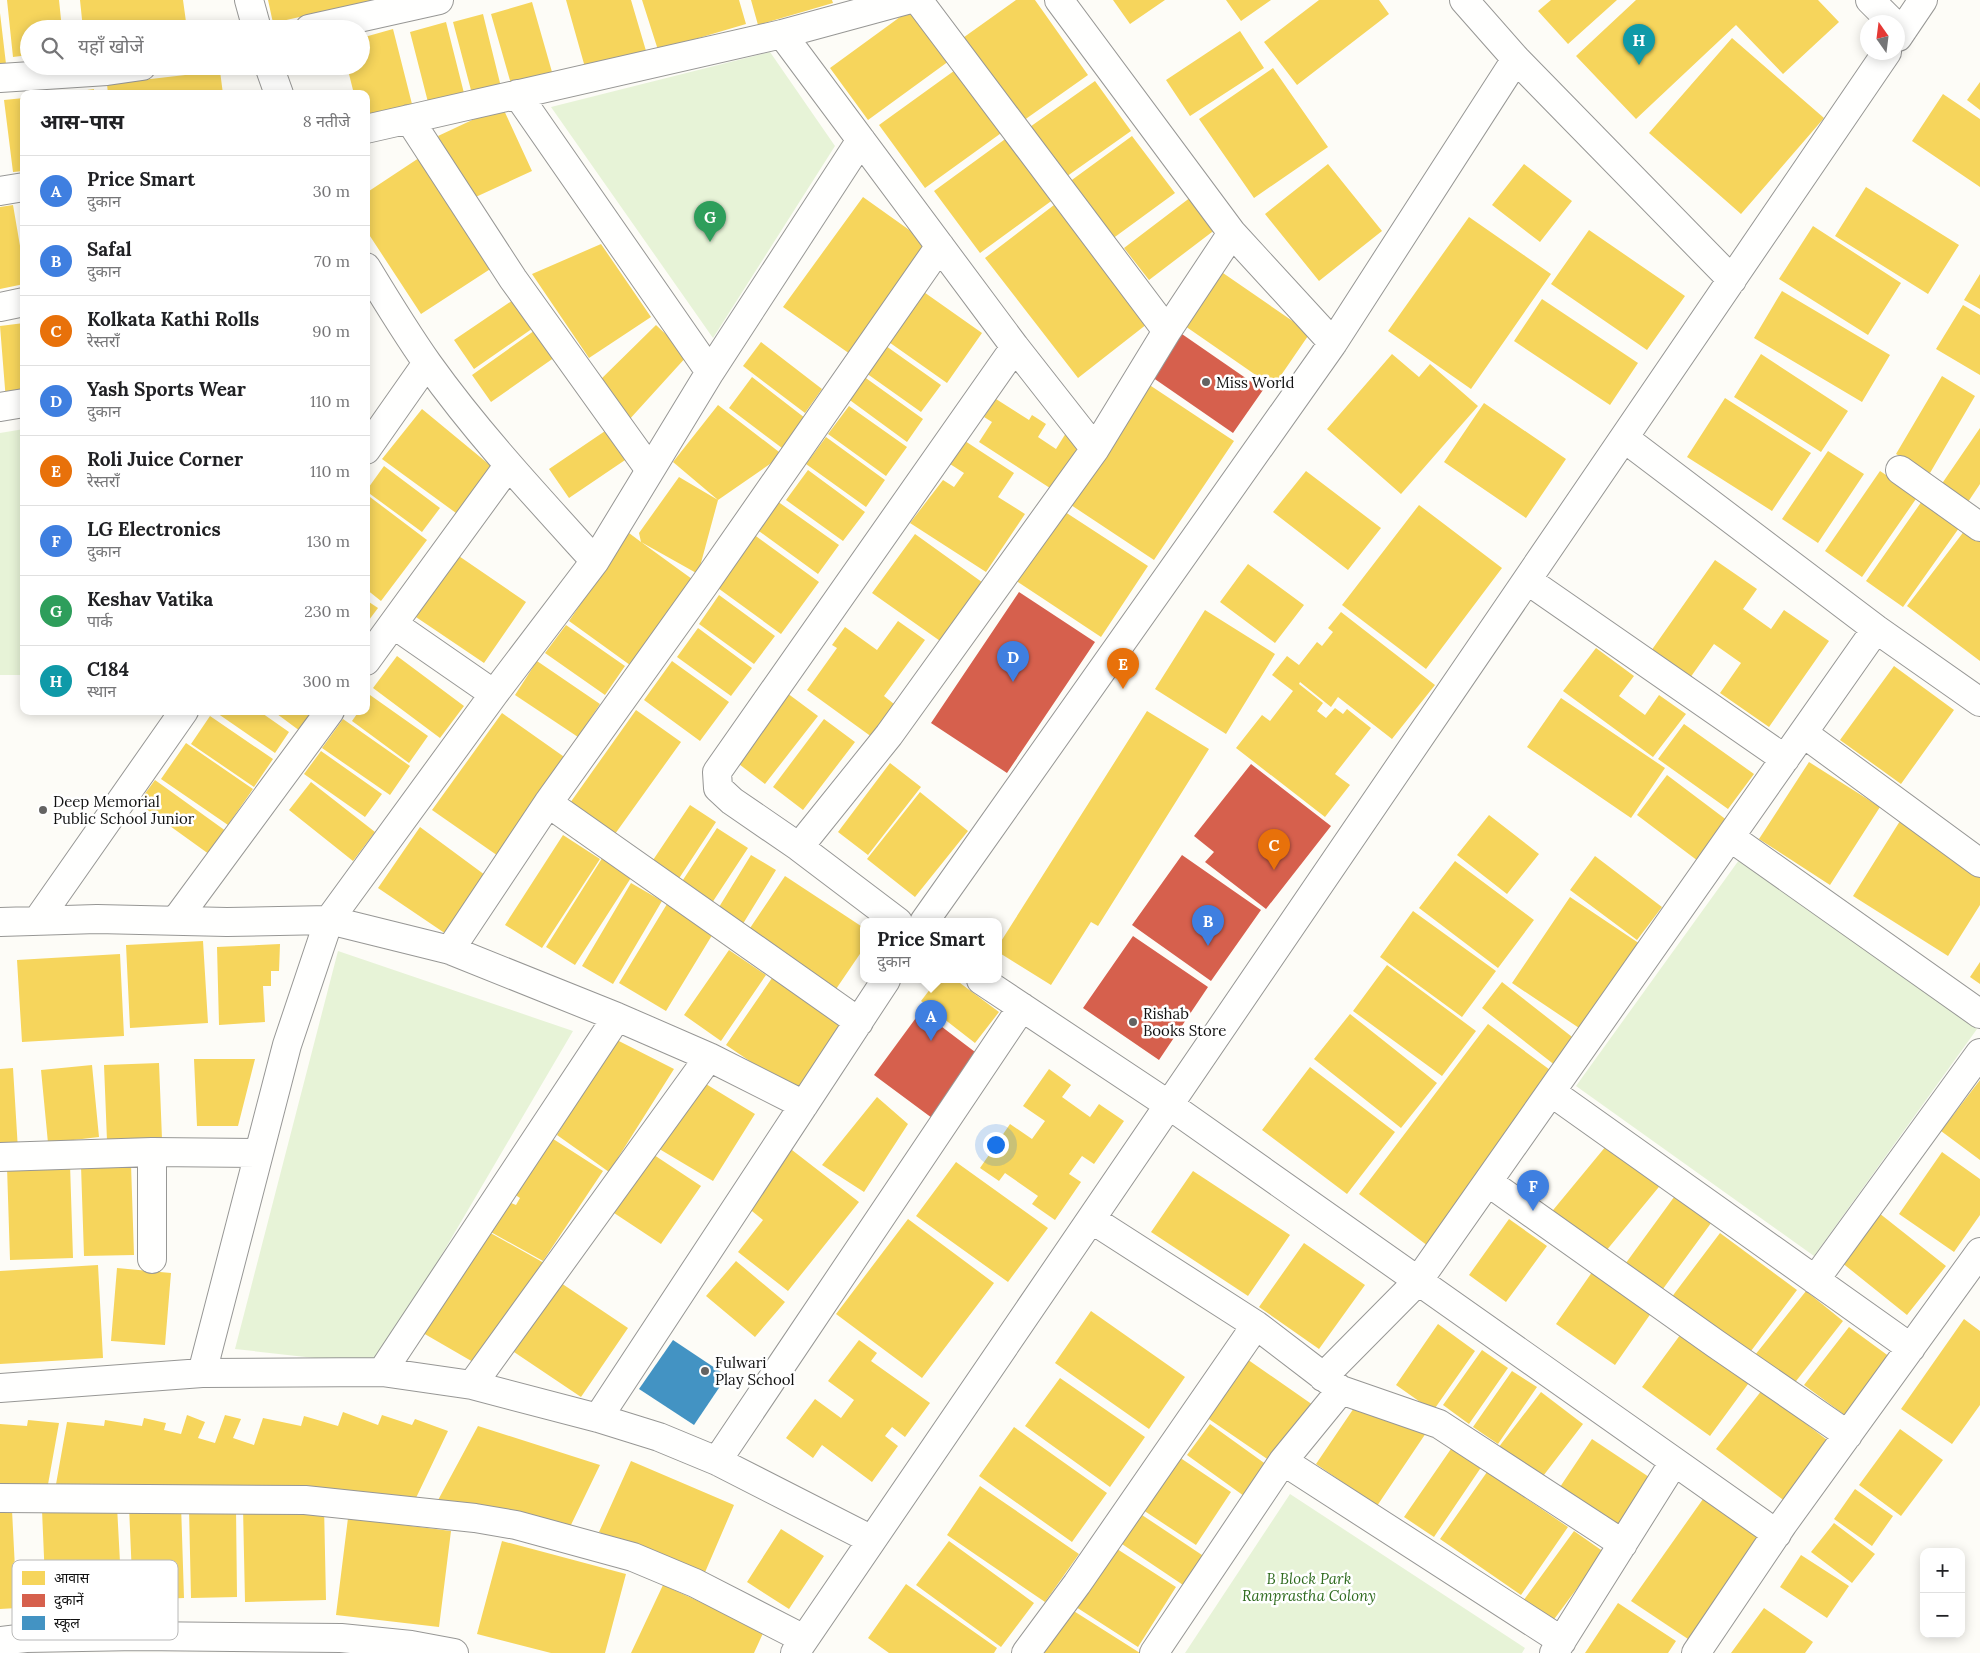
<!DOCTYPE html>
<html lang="hi">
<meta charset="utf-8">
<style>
:root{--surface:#fff;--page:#f2f2f2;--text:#202124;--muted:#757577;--line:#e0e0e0;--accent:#646362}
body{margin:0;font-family:Lora,"Noto Sans Devanagari",serif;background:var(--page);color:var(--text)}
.controls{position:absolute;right:15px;bottom:15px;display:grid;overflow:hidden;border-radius:10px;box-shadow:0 2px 12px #0003}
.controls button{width:45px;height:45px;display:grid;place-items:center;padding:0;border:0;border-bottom:1px solid var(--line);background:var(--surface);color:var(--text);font:25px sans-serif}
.compass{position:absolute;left:1860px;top:15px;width:45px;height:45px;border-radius:50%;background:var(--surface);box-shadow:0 2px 12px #0003;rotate:346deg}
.you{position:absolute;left:995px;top:1144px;width:18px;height:18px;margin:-12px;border:4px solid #fff;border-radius:50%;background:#1a73e8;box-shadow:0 0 0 8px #1a73e833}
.badge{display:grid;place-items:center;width:32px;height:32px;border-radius:50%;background:var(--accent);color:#fff;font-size:16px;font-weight:700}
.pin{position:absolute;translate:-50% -41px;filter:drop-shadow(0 1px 2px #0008)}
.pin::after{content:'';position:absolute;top:26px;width:18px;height:15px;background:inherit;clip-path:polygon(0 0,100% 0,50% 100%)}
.popup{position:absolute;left:860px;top:918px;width:142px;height:65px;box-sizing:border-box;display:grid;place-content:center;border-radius:10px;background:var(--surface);filter:drop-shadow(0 1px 4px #0005);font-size:16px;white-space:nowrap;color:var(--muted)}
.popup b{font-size:19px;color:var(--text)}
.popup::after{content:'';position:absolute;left:50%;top:100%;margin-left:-10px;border:10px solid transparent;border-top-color:var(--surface)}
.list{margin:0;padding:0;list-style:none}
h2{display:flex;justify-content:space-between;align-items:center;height:65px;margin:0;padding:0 20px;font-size:21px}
h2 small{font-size:16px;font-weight:400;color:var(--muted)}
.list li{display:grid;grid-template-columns:32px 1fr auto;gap:15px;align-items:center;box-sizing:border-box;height:70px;padding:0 20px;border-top:1px solid var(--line)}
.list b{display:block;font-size:19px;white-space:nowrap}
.list p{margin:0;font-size:16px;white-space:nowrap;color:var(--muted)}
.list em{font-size:16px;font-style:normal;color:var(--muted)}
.icon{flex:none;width:28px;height:28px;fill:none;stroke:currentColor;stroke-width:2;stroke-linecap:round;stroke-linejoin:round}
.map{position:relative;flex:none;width:1980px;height:1653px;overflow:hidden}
.search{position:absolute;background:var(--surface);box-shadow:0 2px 12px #0003;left:20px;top:20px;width:350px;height:55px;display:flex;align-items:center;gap:12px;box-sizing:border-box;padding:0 18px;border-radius:28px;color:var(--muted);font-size:19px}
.panel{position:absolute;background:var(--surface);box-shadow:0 2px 12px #0003;left:20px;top:90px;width:350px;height:625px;border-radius:10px}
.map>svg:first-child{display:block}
</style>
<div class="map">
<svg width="1980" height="1653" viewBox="0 0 1980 1653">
<rect width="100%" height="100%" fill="#fdfcf7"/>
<!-- green -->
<path fill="#e7f3d7" d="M770,52L835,146L713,338L551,107Z
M24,429V675H0V433Z
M1739,860L1977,1029L1814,1256L1576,1086Z
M338,951L573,1031L377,1365L235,1349Z
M1290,1494L1525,1648L1522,1653H1185Z"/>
<!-- homes -->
<path fill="#f6d55c" d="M7,0H59L62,29H29V55L13,57Z
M80,0H183L187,29H83Z
M268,0H371V1L273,23Z
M566,0H631L649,61L588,78Z
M642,0H739L746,24L658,50Z
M751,0H832L833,3L758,25Z
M1016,0H1035L1088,75L1020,123L960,40Z
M1113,0H1165L1130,24Z
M1226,0H1271L1241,21Z
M1319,0H1379L1389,14L1297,85L1264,42Z
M1551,0H1617L1568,44L1538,11Z
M1636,0H1818L1839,22L1783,74L1736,25L1636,119L1576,56Z
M532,2L552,72L511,84L491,14Z
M911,9L949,61L868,120L830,68Z
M0,13L6,64L0,65Z
M483,14L501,87L472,94L453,22Z
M446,22L466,101L430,110L410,32Z
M393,29L413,108L366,121V94H354L347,66H361V38Z
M1240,31L1264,68L1190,116L1166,80Z
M1732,38L1824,118L1741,214L1649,133Z
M958,68L1004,131L925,188L879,125Z
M1273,68L1328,147L1254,198L1199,119Z
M220,71L223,94H108L107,84Z
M1095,81L1131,131L1063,179L1027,129Z
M1980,82V110L1967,100Z
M94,89V94H66V93Z
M1943,94L1980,119V187L1912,141Z
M24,98V171L13,172L4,100Z
M502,106L532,171L467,201L438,136Z
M1132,136L1175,193L1108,242L1065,185Z
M1008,137L1054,199L980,253L934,191Z
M425,154L498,264L421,314L366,230V193Z
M1328,164L1382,231L1319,281L1265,214Z
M1524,164L1572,201L1540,242L1492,205Z
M1866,187L1959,245L1928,294L1835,236Z
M863,197L929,244L850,354L783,307Z
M1191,197L1216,229L1149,280L1124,248Z
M13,205L24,269V284L0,289V207Z
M1054,205L1147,324L1078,378L985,258Z
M1469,217L1551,274L1471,389L1388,331Z
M1813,226L1901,283L1868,335L1779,279Z
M1589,230L1685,296L1647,350L1551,284Z
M601,244L651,317L589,358L532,274Z
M1223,273L1310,333L1273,387L1185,326Z
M1980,274V309L1964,300Z
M921,290L982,333L947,383L886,340Z
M1782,291L1890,355L1862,402L1754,338Z
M516,298L536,326L474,369L454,340Z
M1542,299L1638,363L1610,405L1514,341Z
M1963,305L1980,315V375L1936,349Z
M24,323V399L6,401L0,326Z
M656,325L688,355L628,421L596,384Z
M538,328L558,355L491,402L472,375Z
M761,342L822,389L805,413L743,366Z
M886,346L941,385L921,412L866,373Z
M1392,354L1419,377L1430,364L1478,406L1401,494L1327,429Z
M1761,354L1848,411L1821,452L1734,397Z
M863,376L923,419L907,442L847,398Z
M1942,376L1975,396L1930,473L1896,454Z
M752,377L805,418L782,448L729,408Z
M1148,384L1234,441L1154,560L1068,503Z
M1725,398L1811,453L1772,511L1687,457Z
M996,399L1029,420L1032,415L1046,424L1038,437L1056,449L1066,433L1084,444L1053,490L979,442L992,422L984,417Z
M1484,403L1566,459L1526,518L1444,462Z
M718,405L783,455L718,500L698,574L641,542L692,579L630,665L569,621L629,533L641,542L639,533L679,477L718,500L673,462Z
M849,406L907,447L886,476L828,434Z
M422,409L491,466L456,513L382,459Z
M611,427L631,456L569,498L549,469Z
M1980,428V484L1968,502L1941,485Z
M826,437L885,480L866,507L806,464Z
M965,441L1014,473L998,497L1025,514L986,572L910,523L943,480L954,487L964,473L950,464Z
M1828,451L1864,474L1818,543L1782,519Z
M384,466L440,508L422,532L366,491Z
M808,470L865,512L843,541L786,500Z
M1306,471L1381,528L1348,570L1273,512Z
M1880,471L1918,496L1862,577L1825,551Z
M366,494L427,540L381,601L366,589Z
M777,501L839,545L818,574L756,529Z
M1922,501L1959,528L1903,607L1866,581Z
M1419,505L1502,568L1426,669L1342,605Z
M1059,508L1148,566L1101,637L1012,578Z
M1965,530L1980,542V661L1907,606Z
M749,531L819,582L781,634L711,583Z
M915,534L986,585L943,643L872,593Z
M453,552L526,602L484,663L410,613Z
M1715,560L1757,589L1743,609L1771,629L1784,610L1829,641L1769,727L1720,693L1741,663L1714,644L1690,678L1651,651Z
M1248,564L1304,605L1275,643L1220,602Z
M719,595L775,636L754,664L699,624Z
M366,600L378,608L366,624Z
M1205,610L1275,654L1226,734L1155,689Z
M1341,612L1435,685L1392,739L1338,697L1331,707L1300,682L1299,684L1323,703L1317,711L1326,718L1335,708L1343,714L1347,709L1371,728L1335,774L1350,785L1325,817L1236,748L1262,715L1270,721L1293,691L1272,675L1287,656L1299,665L1317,642L1322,646L1333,632L1328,628Z
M898,621L925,640L884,696L899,708L876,740L807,690L837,648L832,645L845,627L877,650Z
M566,625L625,666L605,695L545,653Z
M698,628L752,668L731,696L677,657Z
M1596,648L1634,676L1619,696L1645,715L1659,695L1686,714L1653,757L1563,691Z
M397,656L464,706L440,738L373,688Z
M537,661L600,704L578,737L515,695Z
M672,661L729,702L700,741L644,700Z
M1894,666L1954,710L1901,784L1840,740Z
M787,693L818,716L765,784L735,761Z
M370,695L428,736L409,763L352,721L359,711H366V701Z
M1561,698L1665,768L1631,818L1527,747Z
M636,710L681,742L615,834L570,803Z
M214,711H259L289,732L275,753Z
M273,711H314L300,731Z
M1147,711L1209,749L1098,926L1091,922L1051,985L998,952V946Z
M502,713L570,761L501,858L432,810Z
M210,716L273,759L254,787L191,744Z
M343,719L410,766L390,795L322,748Z
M824,719L855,742L803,810L773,787Z
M1684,724L1754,774L1728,809L1658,759Z
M186,743L253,789L228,825L161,779Z
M321,751L382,794L365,817L304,774Z
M1809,762L1880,807L1830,885L1759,839Z
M890,763L921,787L868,855L838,832Z
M1667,775L1728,821L1698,861L1637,815Z
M155,780L230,834L213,857L138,803Z
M311,782L375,832L353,861L289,810Z
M920,792L968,831L915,897L867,859Z
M690,805L716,822L676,883L649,866Z
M1489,815L1539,854L1507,894L1457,855Z
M1900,821L1980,871V905L1948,956L1853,896Z
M420,827L489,878L449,936L378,888Z
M717,828L748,848L710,906L679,886Z
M563,835L600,859L542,948L505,925Z
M606,852L636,870L575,965L546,947Z
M751,855L776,870L741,927L716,912Z
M1595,856L1662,907L1637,940L1570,890Z
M1455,861L1534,920L1498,968L1419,908Z
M785,876L864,928V948L834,992L746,934Z
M631,883L662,901L613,984L582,966Z
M1570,897L1649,950L1591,1036L1512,983Z
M667,904L714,932L666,1011L619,983Z
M1413,911L1496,971L1462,1017L1380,957Z
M203,941L208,1023L130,1028L126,945Z
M280,944L279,971H271V986H263L265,1022L219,1025L217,947Z
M729,950L766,975L721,1041L684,1015Z
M120,954L124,1036L22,1042L17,960Z
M1980,962V984L1970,977Z
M1387,965L1476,1031L1442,1076L1353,1011Z
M772,978L847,1028L801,1096L726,1045Z
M937,980H956L999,1012L975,1043L921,1001Z
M1502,982L1576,1040L1556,1066L1482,1008Z
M1350,1014L1437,1083L1401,1128L1314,1059Z
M1488,1024L1561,1078L1432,1249L1359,1194Z
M613,1038L674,1069L609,1172L557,1135Z
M194,1059H255L238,1126H197Z
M159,1063L162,1139L107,1141L104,1065Z
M92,1065L99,1137L48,1143L41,1070Z
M1310,1067L1395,1132L1347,1194L1262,1130Z
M13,1068L18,1150L0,1151V1069Z
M1049,1069L1071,1085L1062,1097L1090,1117L1099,1104L1124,1121L1094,1164L1082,1156L1069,1174L1081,1182L1055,1220L1032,1204L1038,1196L1005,1173L999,1181L980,1168L1010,1124L1032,1139L1045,1121L1023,1106Z
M1980,1080V1160L1941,1131Z
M701,1081L755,1114L713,1181L656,1147Z
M877,1097L908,1124L864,1192L822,1165Z
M547,1135L603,1171L543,1261L489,1231L506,1201L516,1205L520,1198L514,1194Z
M1611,1140L1663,1182L1601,1257L1549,1215Z
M792,1150L859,1202L788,1291L738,1252L763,1220L747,1207Z
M648,1151L701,1186L661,1244L608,1209Z
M1942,1152L1980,1179V1215L1954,1252L1899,1214Z
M956,1162L1048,1228L1008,1282L916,1216Z
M70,1164L73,1258L10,1260L7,1167Z
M131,1164L134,1255L84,1256L81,1166Z
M1193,1171L1290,1235L1248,1296L1151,1232Z
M1677,1193L1714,1219L1660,1293L1623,1267Z
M1879,1213L1946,1266L1907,1315L1841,1262Z
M908,1219L994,1283L922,1378L836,1314Z
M1509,1219L1547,1246L1506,1302L1469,1275Z
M487,1231L553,1268L524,1307L515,1302L480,1366L423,1333Z
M1720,1233L1797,1290L1745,1359L1668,1302Z
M1304,1243L1365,1285L1319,1349L1259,1307Z
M736,1261L785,1302L755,1337L706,1296Z
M98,1265L103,1358L0,1364V1271Z
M1597,1265L1656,1306L1615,1365L1556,1324Z
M117,1268L171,1273L165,1345L111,1341Z
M561,1283L628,1328L581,1397L514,1352Z
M1806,1291L1843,1321L1793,1385L1755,1355Z
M1091,1311L1185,1377L1149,1429L1055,1363Z
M1964,1319L1980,1331V1405L1952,1444L1901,1409Z
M1438,1324L1475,1351L1433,1411L1396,1385Z
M1849,1327L1890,1357L1846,1416L1804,1385Z
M1683,1331L1751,1380L1710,1436L1642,1387Z
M859,1340L877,1353L871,1361L930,1403L905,1437L892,1427L885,1436L898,1446L872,1482L822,1445L813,1458L786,1438L815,1399L841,1418L854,1400L828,1381Z
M1482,1350L1508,1368L1469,1424L1443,1405Z
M1244,1357L1313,1405L1273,1463L1203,1415Z
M1512,1371L1537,1387L1498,1444L1473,1427Z
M1060,1378L1145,1437L1110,1487L1025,1426Z
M1762,1390L1831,1443L1786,1502L1716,1449Z
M1541,1392L1583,1424L1537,1484L1495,1452Z
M1356,1405L1426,1433L1377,1506L1316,1464Z
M343,1412L378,1425L382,1415L412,1425L415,1419L448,1431L415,1500L55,1490L67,1422L104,1426L105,1420L142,1426L144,1418L166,1423L164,1430L181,1434L187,1415L205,1422L198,1438L215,1443L225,1415L241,1419L233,1438L254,1445L263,1418L301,1426L304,1416L338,1426Z
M28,1420L59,1423L47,1490L0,1489V1424L27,1426Z
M1210,1424L1267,1465L1244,1496L1187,1455Z
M478,1426L600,1465L569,1529L437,1502Z
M1014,1427L1107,1493L1072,1542L979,1476Z
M1900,1429L1943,1460L1901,1516L1859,1485Z
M1592,1439L1652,1479L1614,1536L1554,1496Z
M1453,1446L1482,1466L1434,1537L1404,1517Z
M1176,1455L1231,1492L1196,1545L1140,1508Z
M631,1461L734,1505L703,1577L599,1532Z
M1487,1472L1568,1527L1521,1595L1440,1539Z
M980,1486L1079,1554L1045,1602L947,1535Z
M1855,1489L1893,1516L1872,1546L1834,1519Z
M1703,1499L1760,1537L1688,1639L1631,1601Z
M181,1504L184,1598L133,1600L129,1506Z
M324,1505L326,1600L245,1602L243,1507Z
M117,1506L122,1600L46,1604L42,1510Z
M236,1507L237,1597L191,1598L189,1508Z
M0,1510H12L17,1608L0,1609Z
M1139,1513L1208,1559L1189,1589L1119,1542Z
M348,1518L451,1531L439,1627L336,1615Z
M1834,1523L1875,1554L1852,1583L1811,1552Z
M781,1529L824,1556L789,1609L747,1582Z
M1574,1531L1604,1552L1552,1622L1523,1601Z
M502,1541L626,1574L605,1653H551L477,1634Z
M949,1541L1034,1603L1001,1647L916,1585Z
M1114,1547L1176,1587L1138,1647L1076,1607Z
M1801,1555L1849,1586L1827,1618L1780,1587Z
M906,1584L997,1648L994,1653H889L868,1638Z
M663,1585L764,1631L754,1653H631Z
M1618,1603L1676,1641L1668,1653H1585Z
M1069,1608L1140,1653H1041Z
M1764,1608L1813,1642L1805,1653H1731Z"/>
<!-- shops -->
<path fill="#d6604d" d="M1179,332L1263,390L1233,433L1149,375Z
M1019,592L1095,642L1007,773L931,723Z
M1251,764L1331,826L1266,909L1205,862L1214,852L1194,836Z
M1182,855L1261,910L1211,981L1132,925Z
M1133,936L1208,987L1159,1060L1083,1008Z
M921,1011L979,1055L932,1118L874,1075Z"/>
<!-- schools -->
<path fill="#4393c3" d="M673,1340L727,1376L694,1425L639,1389Z"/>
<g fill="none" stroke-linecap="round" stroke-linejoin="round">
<defs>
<path id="minor" d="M249,0L257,29
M918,0L1167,331
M1059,0L1232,233L1333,343
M1464,0L1516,59L1732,280
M1870,0L1892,22
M309,29L439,0
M782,34L1015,347L1095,449
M1898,37L1923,0
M269,66L279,94
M0,78L107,71L142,66
M517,94L710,372
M409,119L513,279L650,470
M366,129L782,34L907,0
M0,191L24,187
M366,267C386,300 406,333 428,364C478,434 537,497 595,561
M0,307L24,302
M0,407L24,403
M1624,438L1876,629L1980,702
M366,450L427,363
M1900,470L1980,527
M1527,580L1785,759
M393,624L494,694
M366,661L508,466
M1803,733L1980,863
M548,803L859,1022
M1730,837L1980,1014
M799,847L889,735L1095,449L1167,331L1232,233
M176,920L330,711
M37,921L184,711
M0,922L97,919L227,922L329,920L450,950L617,1017L709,1057L804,1105
M898,922L799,847L732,801L718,788L717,772L1015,347
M924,922L1333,343L1516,59
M450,950L548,803L704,585L940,246
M981,980L1169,1105L1777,1534
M1551,1092L1911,1348
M152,1152V1259
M0,1157L152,1152L259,1153
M1488,1182L1716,1344L1848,1435
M1091,1219L1256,1325L1341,1390L1439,1424L1623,1544
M1815,1280L1980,1053
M382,1372L617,1017
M202,1373L287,1045L329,920L494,694L595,561L710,372L861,140
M1323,1377L1418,1281L1876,629
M472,1385L709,1057
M0,1388L202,1373L382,1372L472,1385L598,1418L659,1437L717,1461L872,1540
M598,1418L886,980
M717,1461L1022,1007
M1283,1461L1562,1641
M0,1498L305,1500L475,1518L516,1525L633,1557L695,1583L804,1639
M0,1641L26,1638L138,1636L341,1638L411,1645L454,1653
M795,1653L1887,52
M1026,1653L1077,1584L1256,1325
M1154,1653L1283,1461L1341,1390
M1554,1653L1674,1462
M1696,1653L1783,1524L1980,1252"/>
</defs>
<!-- minor casing -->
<use href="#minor" stroke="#979795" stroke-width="30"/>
<!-- minor -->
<use href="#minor" stroke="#fffffe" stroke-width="28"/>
</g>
<!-- markers -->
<g fill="#646362" stroke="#fff" stroke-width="2">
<circle cx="1206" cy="382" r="5"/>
<circle cx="43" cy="810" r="5"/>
<circle cx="1133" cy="1022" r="5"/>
<circle cx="705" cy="1371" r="5"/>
</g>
<g text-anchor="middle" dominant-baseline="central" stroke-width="5" stroke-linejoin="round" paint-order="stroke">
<!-- poi labels -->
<g font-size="15" fill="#111" stroke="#fff" text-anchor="start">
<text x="1216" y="382">Miss World</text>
<text x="53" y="801">Deep Memorial<tspan x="53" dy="17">Public School Junior</tspan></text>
<text x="1143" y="1013">Rishab<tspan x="1143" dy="17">Books Store</tspan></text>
<text x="715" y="1362">Fulwari<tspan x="715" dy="17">Play School</tspan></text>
</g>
<!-- park labels -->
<g font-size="15" font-style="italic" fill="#2f6b1f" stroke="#fff">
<text x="1309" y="1578">B Block Park<tspan x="1309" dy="17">Ramprastha Colony</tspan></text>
</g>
</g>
<!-- legend -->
<rect x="12" y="1560" width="166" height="80" rx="8" fill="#fff" stroke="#b8b8b8" stroke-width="1"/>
<rect x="22" y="1571" width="23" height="14" fill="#f6d55c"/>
<rect x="22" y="1594" width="23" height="13" fill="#d6604d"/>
<rect x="22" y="1616" width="23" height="14" fill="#4393c3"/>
<g font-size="14" fill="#111">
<text x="54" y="1583">आवास</text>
<text x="54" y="1605">दुकानें</text>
<text x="54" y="1628">स्कूल</text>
</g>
</svg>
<div class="controls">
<button>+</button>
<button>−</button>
</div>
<svg class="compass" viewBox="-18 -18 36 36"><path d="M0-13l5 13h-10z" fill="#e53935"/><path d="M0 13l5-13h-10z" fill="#757577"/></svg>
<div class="you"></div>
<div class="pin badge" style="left:931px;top:1041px;background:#3f7fe0">A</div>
<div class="popup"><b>Price Smart</b>दुकान</div>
<div class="pin badge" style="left:1208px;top:946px;background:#3f7fe0">B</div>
<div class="pin badge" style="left:1274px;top:870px;background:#e8710a">C</div>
<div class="pin badge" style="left:1013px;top:682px;background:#3f7fe0">D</div>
<div class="pin badge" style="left:1123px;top:689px;background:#e8710a">E</div>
<div class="pin badge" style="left:1533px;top:1211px;background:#3f7fe0">F</div>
<div class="pin badge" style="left:710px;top:242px;background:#2e9e5b">G</div>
<div class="pin badge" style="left:1639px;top:65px;background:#0f9aa8">H</div>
<div class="search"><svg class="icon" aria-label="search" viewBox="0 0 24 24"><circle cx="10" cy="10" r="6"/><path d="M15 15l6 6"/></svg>यहाँ खोजें</div>
<section class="panel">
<h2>आस-पास<small>8 नतीजे</small></h2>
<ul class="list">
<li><span class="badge" style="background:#3f7fe0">A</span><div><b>Price Smart</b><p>दुकान</p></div><em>30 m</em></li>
<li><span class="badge" style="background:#3f7fe0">B</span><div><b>Safal</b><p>दुकान</p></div><em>70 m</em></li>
<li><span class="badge" style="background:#e8710a">C</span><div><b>Kolkata Kathi Rolls</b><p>रेस्तराँ</p></div><em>90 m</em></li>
<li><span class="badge" style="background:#3f7fe0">D</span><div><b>Yash Sports Wear</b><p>दुकान</p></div><em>110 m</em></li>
<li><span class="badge" style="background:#e8710a">E</span><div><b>Roli Juice Corner</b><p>रेस्तराँ</p></div><em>110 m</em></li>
<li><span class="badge" style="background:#3f7fe0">F</span><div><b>LG Electronics</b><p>दुकान</p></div><em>130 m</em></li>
<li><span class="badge" style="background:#2e9e5b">G</span><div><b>Keshav Vatika</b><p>पार्क</p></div><em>230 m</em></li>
<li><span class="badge" style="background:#0f9aa8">H</span><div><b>C184</b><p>स्थान</p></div><em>300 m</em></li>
</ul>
</section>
</div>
